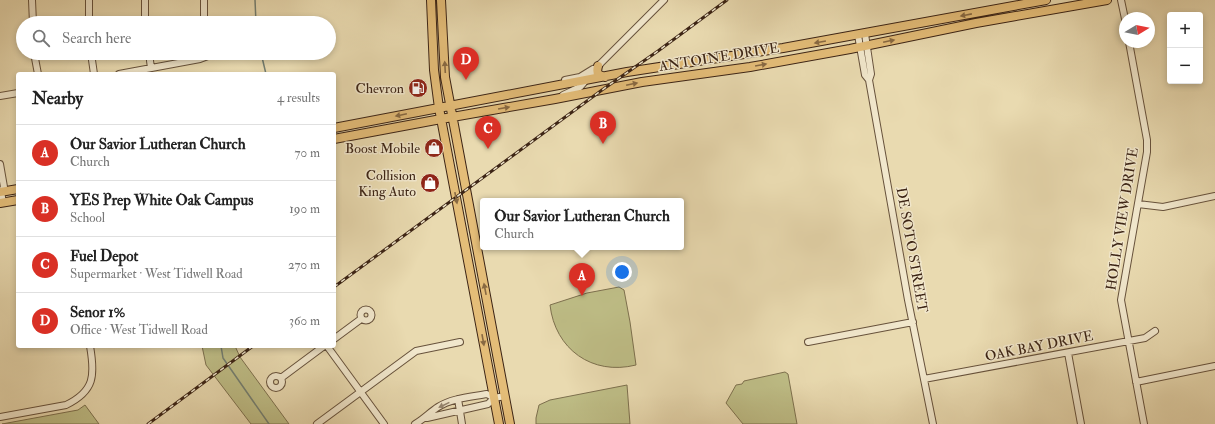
<!DOCTYPE html>
<meta charset="utf-8">
<style>
:root{--surface:#fff;--page:#f2f2f2;--text:#222;--muted:#767676;--line:#e0e0e0;--accent:#d93025}
body{margin:0;font-family:"IM FELL Double Pica",serif;background:var(--page);color:var(--text)}
.controls{position:absolute;right:12px;top:12px;display:grid;overflow:hidden;border-radius:4px;box-shadow:0 2px 6px #0003}
.controls button{width:36px;height:36px;display:grid;place-items:center;padding:0;border:0;border-bottom:1px solid var(--line);background:var(--surface);color:var(--text);font:20px sans-serif}
.compass{position:absolute;left:1119px;top:12px;width:36px;height:36px;border-radius:50%;background:var(--surface);box-shadow:0 2px 6px #0003;rotate:80deg}
.you{position:absolute;left:622px;top:272px;width:14px;height:14px;margin:-10px;border:3px solid #fff;border-radius:50%;background:#1a73e8;box-shadow:0 0 0 6px #1a73e833}
.badge{display:grid;place-items:center;width:26px;height:26px;border-radius:50%;background:var(--accent);color:#fff;font-size:13px;font-weight:700}
.pin{position:absolute;translate:-50% -33px;filter:drop-shadow(0 1px 2px #0008)}
.pin::after{content:'';position:absolute;top:21px;width:14px;height:12px;background:inherit;clip-path:polygon(0 0,100% 0,50% 100%)}
.popup{position:absolute;left:480px;top:198px;width:204px;height:52px;box-sizing:border-box;display:grid;place-content:center;border-radius:4px;background:var(--surface);filter:drop-shadow(0 1px 3px #0005);font-size:13px;white-space:nowrap;color:var(--muted)}
.popup b{font-size:15px;color:var(--text)}
.popup::after{content:'';position:absolute;left:50%;top:100%;margin-left:-8px;border:8px solid transparent;border-top-color:var(--surface)}
.list{margin:0;padding:0;list-style:none}
h2{display:flex;justify-content:space-between;align-items:center;height:52px;margin:0;padding:0 16px;font-size:17px}
h2 small{font-size:13px;font-weight:400;color:var(--muted)}
.list li{display:grid;grid-template-columns:26px 1fr auto;gap:12px;align-items:center;box-sizing:border-box;height:56px;padding:0 16px;border-top:1px solid var(--line)}
.list b{display:block;font-size:15px;white-space:nowrap}
.list p{margin:0;font-size:13px;white-space:nowrap;color:var(--muted)}
.list em{font-size:13px;font-style:normal;color:var(--muted)}
.icon{flex:none;width:22px;height:22px;fill:none;stroke:currentColor;stroke-width:2;stroke-linecap:round;stroke-linejoin:round}
.map{position:relative;flex:none;width:1215px;height:424px;overflow:hidden}
.search{position:absolute;background:var(--surface);box-shadow:0 2px 6px #0003;left:16px;top:16px;width:320px;height:44px;display:flex;align-items:center;gap:10px;box-sizing:border-box;padding:0 14px;border-radius:22px;color:var(--muted);font-size:15px}
.panel{position:absolute;background:var(--surface);box-shadow:0 2px 6px #0003;left:16px;top:72px;width:320px;height:276px;border-radius:4px}
.map>svg:first-child{display:block}
</style>
<div class="map">
<svg width="1215" height="424" viewBox="0 0 1215 424">
<rect width="100%" height="100%" fill="#e9dab0"/>
<filter id="stains"><feTurbulence type="fractalNoise" baseFrequency=".005" numOctaves="4"/><feColorMatrix values="0 0 0 0 .2 0 0 0 0 .09 0 0 0 0 .02 0 0 0 .5 -.17"/></filter>
<radialGradient id="worn" r=".72"><stop offset=".6" stop-color="#630" stop-opacity="0"/><stop offset="1" stop-color="#630" stop-opacity=".3"/></radialGradient>
<!-- green -->
<path fill="#bebd86" stroke="#7d704e" d="M619,287L624,290L630,322L636,365C592,376 555,349 550,305L587,293Z
M202,346H235L240,357L289,424H251L206,365Z
M785,372L788,374L797,424H743L726,403L736,385L742,384L744,381Z
M627,385L630,424H536V418L539,405L550,400Z
M85,405L99,424H2L78,410Z"/>
<g fill="none" stroke-linecap="round" stroke-linejoin="round">
<!-- stream -->
<path stroke="#737e71" stroke-width="1.5" d="M255,0L256,23
M261,53L266,74
M221,346L223,358L269,424"/>
<defs>
<path id="minor" d="M32,0L33,23
M1121,0L1125,19
M89,23V0
M145,23V0
M204,23V0
M865,34L871,74L869,80
M858,35L865,75L869,80L908,300L933,424
M1129,42L1147,140V152L1121,300L1144,424
M34,53L38,74
M91,53L94,74
M149,53L151,68
M119,74L200,59L208,56L207,53
M565,80L580,77L593,69
M563,95L580,87L601,63L664,0
M0,96L18,93
M0,164L4,187L1,192L3,202
M1138,204L1163,207L1215,196
M360.5 315a5.5 5.5 0 1 1 11 0a5.5 5.5 0 1 1-11 0Z
M334,339L361,319
M808,342L913,322
M327,346L384,424
M1068,353L1081,424
M270 382a6 6 0 1 1 12 0a6 6 0 1 1-12 0Z
M281,378L324,346
M924,379L1145,338L1155,331
M1136,382L1215,366
M458,399L462,424
M0,417L66,405C95,391 95,375 90,346
M427,418L488,404L494,398L505,396
M317,424L416,351L460,342
M415,424C424,419 430,412 438,407C452,398 471,397 487,394L494,398"/>
<path id="major" d="M431,0L434,70L439,108L499,424
M441,0L445,77L510,424
M598,66C596,74 598,75 605,77
M334,128L627,72L783,48L1046,0
M334,139L441,119L555,99L642,82L750,67L850,49L976,23L1107,0
M0,192L18,189
M0,203L18,200"/>
</defs>
<!-- minor casing -->
<use href="#minor" stroke="#67523c" stroke-width="8"/>
<!-- major casing -->
<use href="#major" stroke="#3c2415" stroke-width="10"/>
<!-- minor -->
<use href="#minor" stroke="#f1e7cc" stroke-width="6"/>
<!-- major -->
<use href="#major" stroke="#e4bd78" stroke-width="8"/>
<defs>
<path id="rail" d="M334,287L602,90L658,51L727,0
M148,424L253,346"/>
</defs>
<!-- rail casing -->
<use href="#rail" stroke="#3c2415" stroke-width="3"/>
<!-- rail -->
<use href="#rail" stroke="#f1e7cc" stroke-width="1.5" stroke-dasharray="4.5" stroke-linecap="butt"/>
</g>
<!-- one-way arrows -->
<defs><path id="oneway-solid" d="M-6-.8H1V-3.2L6.5 0L1 3.2V.8H-6Z"/></defs>
<g fill="#886942">
<use href="#oneway-solid" transform="translate(966 15) rotate(169)"/>
<use href="#oneway-solid" transform="translate(889 41) rotate(-12)"/>
<use href="#oneway-solid" transform="translate(820 42) rotate(170)"/>
<use href="#oneway-solid" transform="translate(761 65) rotate(-10)"/>
<use href="#oneway-solid" transform="translate(445 67) rotate(-93)"/>
<use href="#oneway-solid" transform="translate(632 84) rotate(-12)"/>
<use href="#oneway-solid" transform="translate(504 108) rotate(-10)"/>
<use href="#oneway-solid" transform="translate(401 115) rotate(168)"/>
<use href="#oneway-solid" transform="translate(456 198) rotate(79)"/>
<use href="#oneway-solid" transform="translate(485 289) rotate(-101)"/>
<use href="#oneway-solid" transform="translate(483 340) rotate(80)"/>
</g>
<use fill="#968670" href="#oneway-solid" transform="translate(444 405) rotate(154)"/>
<!-- icons -->
<defs>
<symbol id="fuel-disc" viewBox="-11 -11 22 22"><circle r="9.5" fill="#8f2418" stroke="#f1e7cc"/><path d="M-5.5-6h7V0h2V4h1.3V-2.5L3-4.5l.8-.8L6-3V5H2.5V1h-1V6h-7ZM-4.2-4.7v3.2H.2V-4.7Z" fill="#fff"/></symbol>
<symbol id="shop-disc" viewBox="-11 -11 22 22"><circle r="9.5" fill="#8f2418" stroke="#f1e7cc"/><path d="M-5-2.5h2.3a2.7 3.5 0 0 1 5.4 0H5L5.5 6h-11ZM-1.5-2.5h3a1.5 2.3 0 0 0-3 0Z" fill="#fff"/></symbol>
</defs>
<g fill-rule="evenodd">
<use href="#fuel-disc" x="407" y="77" width="22" height="22"/>
<use href="#shop-disc" x="423" y="137" width="22" height="22"/>
<use href="#shop-disc" x="419" y="172" width="22" height="22"/>
</g>
<g text-anchor="middle" dominant-baseline="central" stroke-width="3" stroke-linejoin="round" paint-order="stroke">
<!-- street labels -->
<g font-size="14" fill="#3c2415" stroke="#f1e7cc">
<text transform="translate(719 57) rotate(-9)">ANTOINE DRIVE</text>
<text transform="translate(1122 219) rotate(-81)">HOLLY VIEW DRIVE</text>
<text transform="translate(912 250) rotate(80)">DE SOTO STREET</text>
<text transform="translate(1039 346) rotate(-11)">OAK BAY DRIVE</text>
</g>
<!-- poi labels -->
<g font-size="14" fill="#3c2415" stroke="#f1e7cc" text-anchor="end">
<text x="404" y="88">Chevron</text>
<text x="420" y="148">Boost Mobile</text>
<text x="416" y="175">Collision<tspan x="416" dy="16">King Auto</tspan></text>
</g>
</g>
<rect width="100%" height="100%" filter="url(#stains)"/>
<rect width="100%" height="100%" fill="url(#worn)"/>
</svg>
<div class="controls">
<button>+</button>
<button>−</button>
</div>
<svg class="compass" viewBox="-18 -18 36 36"><path d="M0-13l5 13h-10z" fill="#e53935"/><path d="M0 13l5-13h-10z" fill="#767676"/></svg>
<div class="you"></div>
<div class="pin badge" style="left:582px;top:296px">A</div>
<div class="popup"><b>Our Savior Lutheran Church</b>Church</div>
<div class="pin badge" style="left:603px;top:144px">B</div>
<div class="pin badge" style="left:488px;top:149px">C</div>
<div class="pin badge" style="left:466px;top:80px">D</div>
<div class="search"><svg class="icon" aria-label="search" viewBox="0 0 24 24"><circle cx="10" cy="10" r="6"/><path d="M15 15l6 6"/></svg>Search here</div>
<section class="panel">
<h2>Nearby<small>4 results</small></h2>
<ul class="list">
<li><span class="badge">A</span><div><b>Our Savior Lutheran Church</b><p>Church</p></div><em>70 m</em></li>
<li><span class="badge">B</span><div><b>YES Prep White Oak Campus</b><p>School</p></div><em>190 m</em></li>
<li><span class="badge">C</span><div><b>Fuel Depot</b><p>Supermarket · West Tidwell Road</p></div><em>270 m</em></li>
<li><span class="badge">D</span><div><b>Senor 1%</b><p>Office · West Tidwell Road</p></div><em>360 m</em></li>
</ul>
</section>
</div>
